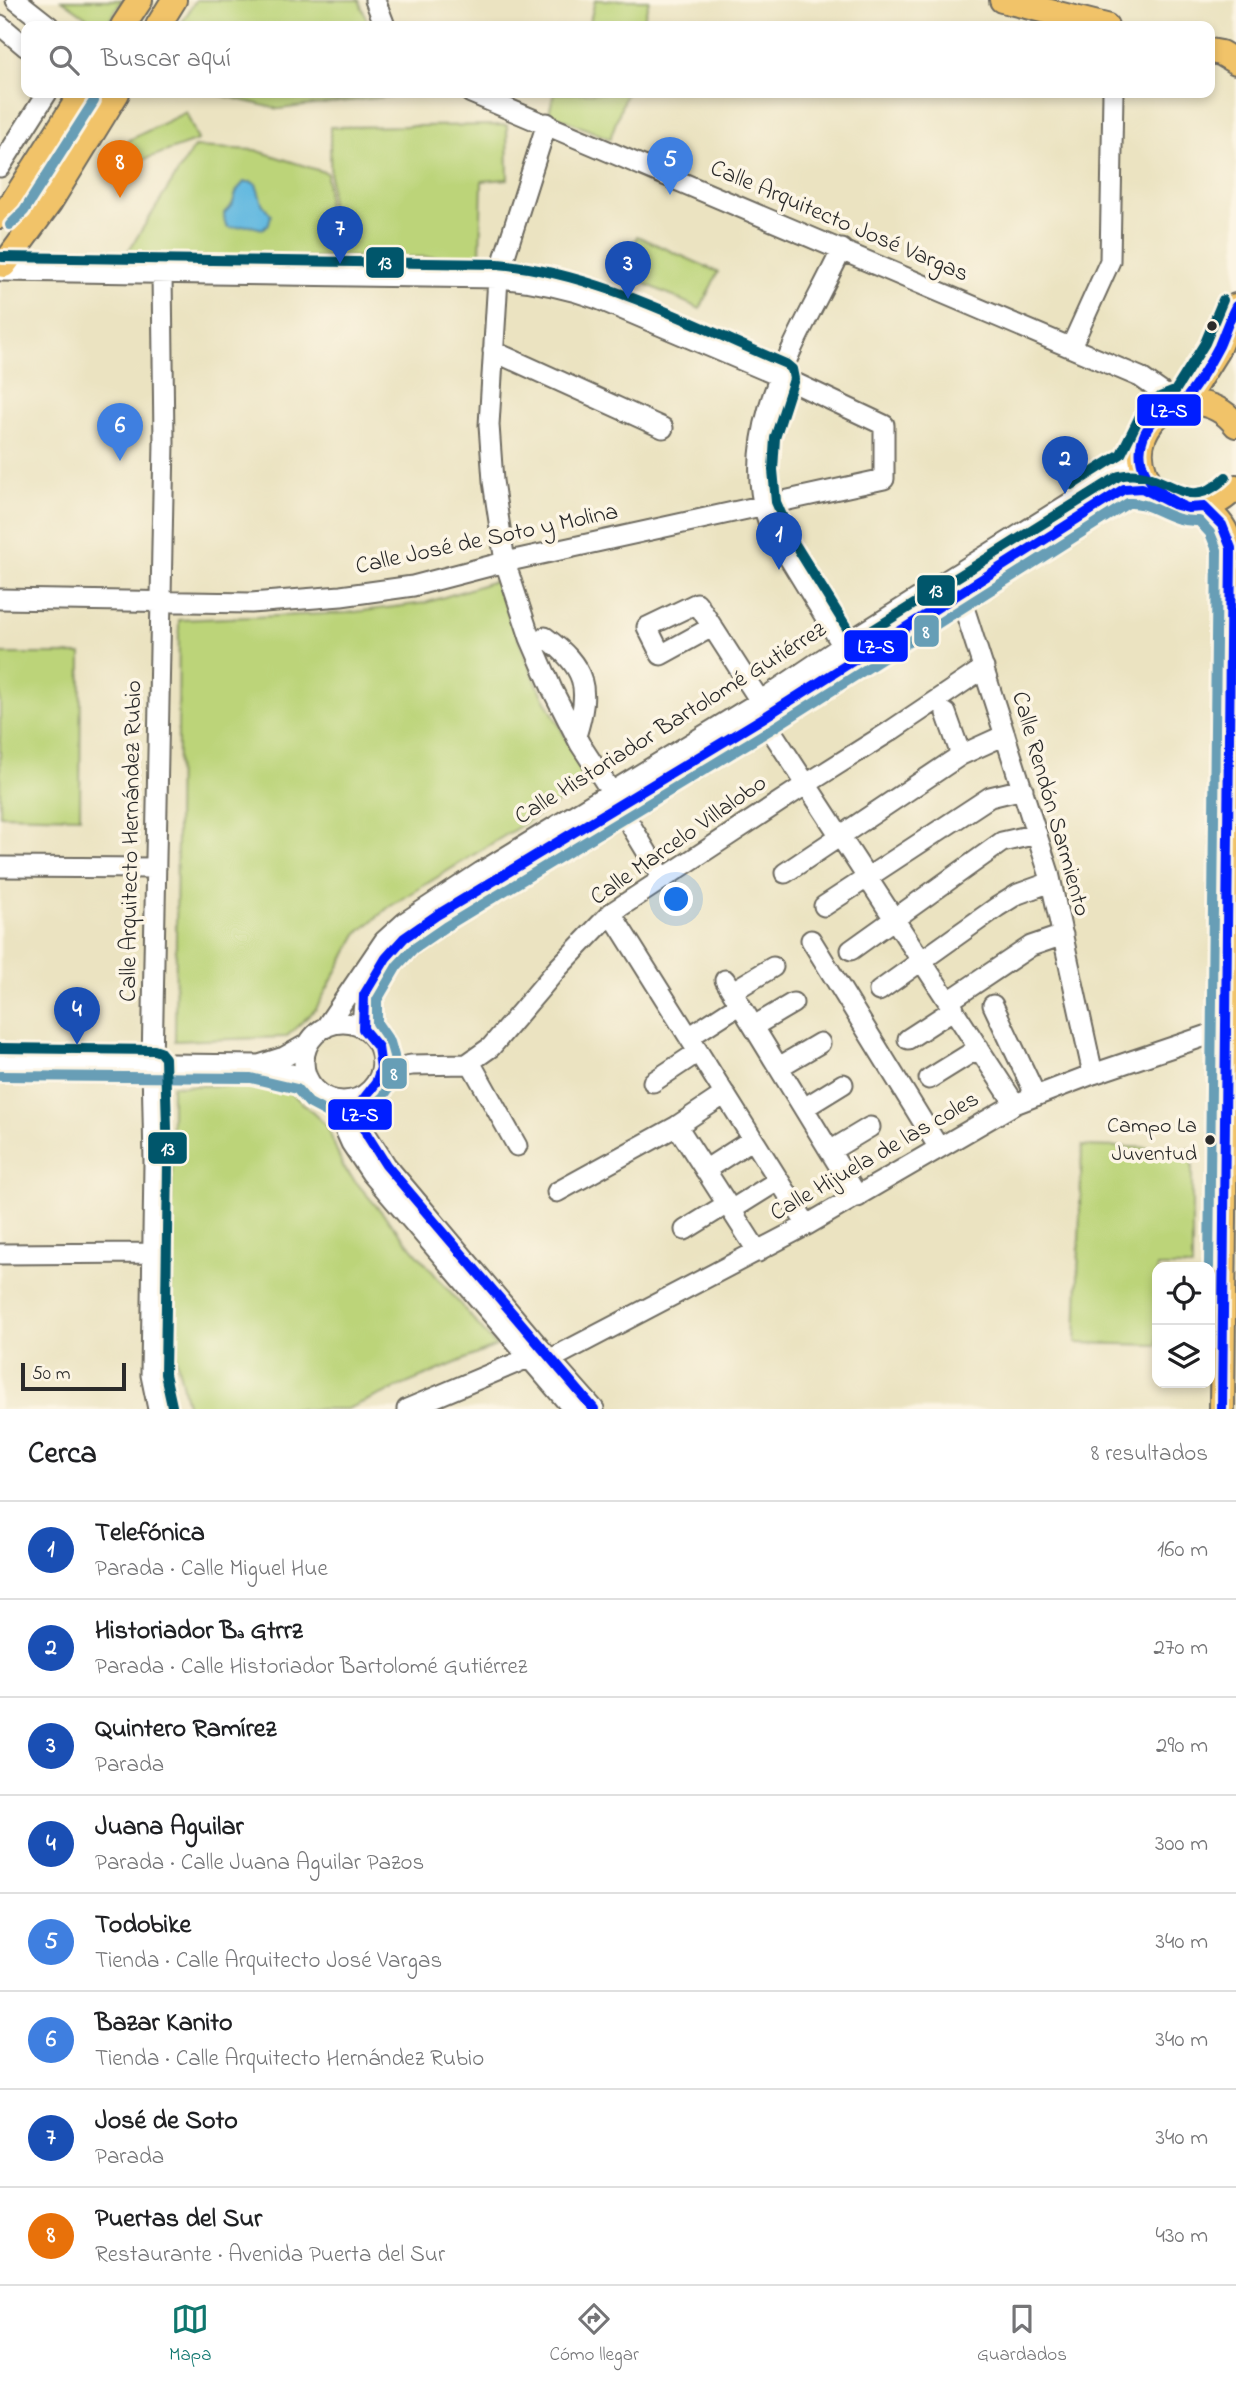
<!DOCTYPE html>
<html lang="es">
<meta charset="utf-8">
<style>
:root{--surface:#fff;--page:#f6f6f6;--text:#202124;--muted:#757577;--line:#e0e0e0;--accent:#0f766e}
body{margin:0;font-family:"Indie Flower",sans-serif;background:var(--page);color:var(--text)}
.controls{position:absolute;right:21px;bottom:21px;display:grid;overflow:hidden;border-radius:14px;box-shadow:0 4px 10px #0003}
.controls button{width:63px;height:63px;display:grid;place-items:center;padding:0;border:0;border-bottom:2px solid var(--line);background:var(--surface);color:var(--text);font:35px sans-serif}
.scale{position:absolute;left:21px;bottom:18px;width:105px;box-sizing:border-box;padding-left:7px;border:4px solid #2b2b2b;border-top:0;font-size:19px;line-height:24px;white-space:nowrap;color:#2b2b2b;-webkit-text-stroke:5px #fcf5e5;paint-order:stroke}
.you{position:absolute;left:677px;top:900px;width:24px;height:24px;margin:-18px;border:5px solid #fff;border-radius:50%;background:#1a73e8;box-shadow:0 0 0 10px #1a73e833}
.badge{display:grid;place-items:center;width:46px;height:46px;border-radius:50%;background:var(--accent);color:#fff;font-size:23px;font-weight:700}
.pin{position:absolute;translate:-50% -58px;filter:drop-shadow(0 2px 4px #0008)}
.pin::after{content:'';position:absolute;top:37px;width:24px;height:21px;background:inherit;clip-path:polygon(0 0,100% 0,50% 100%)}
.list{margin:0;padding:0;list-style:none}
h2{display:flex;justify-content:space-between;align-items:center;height:91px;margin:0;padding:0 28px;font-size:30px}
h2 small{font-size:23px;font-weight:400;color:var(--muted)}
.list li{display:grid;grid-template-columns:46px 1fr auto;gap:21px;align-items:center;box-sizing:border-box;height:98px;padding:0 28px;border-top:2px solid var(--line)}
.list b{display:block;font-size:26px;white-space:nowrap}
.list p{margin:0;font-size:23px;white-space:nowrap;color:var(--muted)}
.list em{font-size:23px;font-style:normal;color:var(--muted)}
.icon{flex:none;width:38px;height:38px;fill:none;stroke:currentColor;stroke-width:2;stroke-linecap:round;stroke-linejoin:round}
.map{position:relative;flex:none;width:1236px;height:1409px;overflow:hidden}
.search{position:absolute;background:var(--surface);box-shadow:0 4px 10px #0003;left:21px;right:21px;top:21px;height:77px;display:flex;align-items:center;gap:18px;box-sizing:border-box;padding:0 24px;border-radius:14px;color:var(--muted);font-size:26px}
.sheet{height:875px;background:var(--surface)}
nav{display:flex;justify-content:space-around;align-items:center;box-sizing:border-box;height:98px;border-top:2px solid var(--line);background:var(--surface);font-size:19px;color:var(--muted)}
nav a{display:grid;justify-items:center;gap:4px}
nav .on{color:var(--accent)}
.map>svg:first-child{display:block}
</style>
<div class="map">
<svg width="1236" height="1409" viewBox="0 0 1236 1409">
<rect width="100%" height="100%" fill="#fcf5e5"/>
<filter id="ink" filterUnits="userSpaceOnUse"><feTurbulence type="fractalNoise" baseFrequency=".0143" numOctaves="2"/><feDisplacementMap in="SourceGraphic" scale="14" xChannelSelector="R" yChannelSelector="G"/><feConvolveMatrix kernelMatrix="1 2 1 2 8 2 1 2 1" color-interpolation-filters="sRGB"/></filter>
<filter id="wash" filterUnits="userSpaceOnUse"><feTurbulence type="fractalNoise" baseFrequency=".00686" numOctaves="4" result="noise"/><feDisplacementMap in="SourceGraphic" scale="28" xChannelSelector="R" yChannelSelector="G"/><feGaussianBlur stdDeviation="1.57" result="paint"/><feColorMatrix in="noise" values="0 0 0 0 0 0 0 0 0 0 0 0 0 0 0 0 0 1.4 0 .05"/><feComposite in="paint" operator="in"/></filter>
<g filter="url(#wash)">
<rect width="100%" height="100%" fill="#ebe3c1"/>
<!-- green -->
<path fill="#bcd479" stroke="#748052" stroke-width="2" d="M62,0H122L106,26H99Z
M196,0H359L369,26H180Z
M595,0H649L642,26H589Z
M213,93H420L278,109Z
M554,93H626L610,139L549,113Z
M186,112L198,140L145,159L130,177L106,162L131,139Z
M507,125L508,179L482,181L480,257H331L330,127Z
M194,147L255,150L327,173L328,257L124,258Z
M637,236L718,272L700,309L620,272Z
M495,581L537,684L590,783L389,907L357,934L316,1009L286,1037L175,1041L179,620L347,613L425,603Z
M0,654H81L80,817L0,815Z
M283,1085L327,1126L343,1167L496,1346L347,1409H188L171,1336L172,1086Z
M1082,1146L1192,1149V1267H1157V1345L1076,1343Z"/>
<!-- water -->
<path fill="#64b9e0" stroke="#487286" stroke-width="2" d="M244,182H251L256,184L262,203L271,215L269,224L263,229C257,228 250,225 244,226C231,228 224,232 224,213L232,205L237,190Z"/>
</g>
<g filter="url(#ink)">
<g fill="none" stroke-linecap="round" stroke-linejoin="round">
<defs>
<path id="minor" d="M16,0L49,26
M375,0L385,26
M0,25L26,47
M471,93L1140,377L1180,405
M547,123L498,278L489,425L493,481L505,562L530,638L552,689L580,744L612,793
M0,167L47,93
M842,249C802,334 733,430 770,527L849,656
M1071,347L1110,261L1113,93
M493,351L663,428
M959,592L1049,873L1093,1074
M0,599L251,603L341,596L413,586L505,562L884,479V425L793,382L598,299C565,287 534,281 498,278L2,271
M712,627L661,655L647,627L697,603L760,701
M545,637C586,667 591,688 576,736
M946,713L961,755
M763,718L1015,1104
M619,806L662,877
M0,867L156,868
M785,873L961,755L1005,735
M824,906L990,797L1023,789
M440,913L763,718L1124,489L1142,488L1160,496
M611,913L807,1225
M811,940L939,1148
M851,950L1002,842L1037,834
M725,980L858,1197
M733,991L773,967
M879,991L997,907L1018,894L1051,882
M949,1001L1031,946L1063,935
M993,1005L1036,1096
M304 1062a39 39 0 1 1 78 0a39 39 0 1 1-78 0Z
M754,1026L793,1003
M325,1028L384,941L405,922L481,872L760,701L842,646L1121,471L1131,464L1141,447
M363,1029C361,995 369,987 385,959
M689,1037L740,1004
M908,1039L954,1009
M0,1062L259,1065L308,1079
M470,1062L517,1146
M259,1065L284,1057L309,1043
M779,1067L820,1043
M381,1070L412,1065L467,1064L491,1047L559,967L611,913L805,785L889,732L984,668
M929,1079L979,1048
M653,1082L698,1052
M363,1096L360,1114L366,1134L386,1165L540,1348L594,1409
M332,1100L351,1143L371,1173L573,1409
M804,1108L843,1084
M677,1126L758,1252
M830,1151L870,1127
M705,1170L753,1139
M557,1192L677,1126L725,1094
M731,1210L779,1180
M685,1230L727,1204
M0,1254L153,1253
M551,1359L807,1225L1015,1104L1093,1074L1226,1029H1236
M158,1409L151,1375L154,1163L152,1064L164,442L162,274
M407,1409L528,1358"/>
<path id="major" d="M1002,0L1106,26
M123,26L140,0
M158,26L174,0
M1210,51L1221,53L1236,62
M0,216L12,203L82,93
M4,265L50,202L117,93
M1184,403L1217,350L1236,306
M1236,425C1215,398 1175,394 1152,422C1127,453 1147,497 1184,507C1204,512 1223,501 1236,487
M1204,507C1219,520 1227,528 1231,548L1222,1409"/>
</defs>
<!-- minor casing -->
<use href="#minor" stroke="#6e6b60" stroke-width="23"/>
<!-- major casing -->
<use href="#major" stroke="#6e6b60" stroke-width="28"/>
<!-- minor -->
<use href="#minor" stroke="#fff" stroke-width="19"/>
<!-- major -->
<use href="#major" stroke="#f1c369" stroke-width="24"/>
<defs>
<path id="bus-1" d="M1183,506C1148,492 1125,454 1153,421C1163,410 1180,409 1188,396C1200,381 1210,363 1219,346C1225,332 1229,319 1236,306
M1204,507L1222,525L1231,548L1222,1409
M594,1409L386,1165L367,1135L360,1116L362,1101L376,1083L381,1068L378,1047L363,1029L364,995L386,958L404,938L437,915L763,718L1124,489L1142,488L1173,504L1188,508L1204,507"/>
<path id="bus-2" d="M10,225L24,211L94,101
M0,1076L251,1078L297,1089L309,1103L326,1112L343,1115L357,1113L372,1107L383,1097L391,1085L395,1070L394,1056L390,1042L377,1023V1000L397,966L413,949L445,927L770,730L1128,503C1153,501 1168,523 1199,521L1210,533L1217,550L1209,1267"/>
<path id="bus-3" d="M2,257L498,264C599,273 693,325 786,364L792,369L794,379L775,438L773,470L776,502L793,541L855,641L1119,476C1167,465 1184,519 1226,477
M1072,485L1121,454L1142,412L1160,397L1175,391L1205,343L1223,300
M0,1048L154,1050L160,1052L165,1058L168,1163L165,1374L172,1406"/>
</defs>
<!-- bus-1 casing -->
<use href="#bus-1" stroke="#fcf5e5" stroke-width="16"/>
<!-- bus-2 casing -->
<use href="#bus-2" stroke="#fcf5e5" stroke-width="16"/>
<!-- bus-3 casing -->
<use href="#bus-3" stroke="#fcf5e5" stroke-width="16"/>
<!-- bus-1 -->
<use href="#bus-1" stroke="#001eff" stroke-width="10"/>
<!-- bus-2 -->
<use href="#bus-2" stroke="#679eb6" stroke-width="10"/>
<!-- bus-3 -->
<use href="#bus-3" stroke="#00566b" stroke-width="10"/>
</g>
</g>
<!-- markers -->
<g fill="#2b2b2b" stroke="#fcf5e5" stroke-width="2.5">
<circle cx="1212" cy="326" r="6"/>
<circle cx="1210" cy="1140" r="6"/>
</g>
<g text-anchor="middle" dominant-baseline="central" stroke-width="7" stroke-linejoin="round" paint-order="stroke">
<!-- bus labels -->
<g font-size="22" fill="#2b2b2b" stroke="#fcf5e5" text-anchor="end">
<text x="1197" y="1127">Campo La<tspan x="1197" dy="28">Juventud</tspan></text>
</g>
<!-- street labels -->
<g font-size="24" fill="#2b2b2b" stroke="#fcf5e5">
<text transform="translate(839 222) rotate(23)">Calle Arquitecto José Vargas</text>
<text transform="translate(487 540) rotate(-12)">Calle José de Soto y Molina</text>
<text transform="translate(671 724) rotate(-32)">Calle Historiador Bartolomé Gutiérrez</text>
<text transform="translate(1050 804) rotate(74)">Calle Rendón Sarmiento</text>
<text transform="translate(132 841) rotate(-89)">Calle Arquitecto Hernández Rubio</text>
<text transform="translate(679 841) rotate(-35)">Calle Marcelo Villalobo</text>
<text transform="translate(875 1157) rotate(-30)">Calle Hijuela de las coles</text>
</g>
</g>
<g stroke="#fcf5e5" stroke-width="2.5">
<rect x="365" y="246" width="40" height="33" rx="7" fill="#00566b"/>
<rect x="1136" y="393" width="66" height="34" rx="7" fill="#001eff"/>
<rect x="916" y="574" width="40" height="33" rx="7" fill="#00566b"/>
<rect x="913" y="614" width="27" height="34" rx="7" fill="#679eb6"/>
<rect x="843" y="629" width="66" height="34" rx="7" fill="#001eff"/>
<rect x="381" y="1057" width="27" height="33" rx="7" fill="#679eb6"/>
<rect x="327" y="1098" width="66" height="33" rx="7" fill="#001eff"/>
<rect x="147" y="1131" width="41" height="34" rx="7" fill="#00566b"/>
</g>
<g font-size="19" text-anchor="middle" font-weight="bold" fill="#fff">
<text x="385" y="269">13</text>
<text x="1169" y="417">LZ-S</text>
<text x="936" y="597">13</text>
<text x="926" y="638">8</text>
<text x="876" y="653">LZ-S</text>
<text x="394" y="1080">8</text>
<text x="360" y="1121">LZ-S</text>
<text x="168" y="1155">13</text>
</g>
</svg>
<div class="controls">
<button><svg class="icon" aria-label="locate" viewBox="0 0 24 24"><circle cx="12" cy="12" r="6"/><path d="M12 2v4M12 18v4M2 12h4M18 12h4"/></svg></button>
<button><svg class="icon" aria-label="layers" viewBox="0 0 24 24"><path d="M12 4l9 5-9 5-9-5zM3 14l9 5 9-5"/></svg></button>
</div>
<div class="scale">50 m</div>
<div class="you"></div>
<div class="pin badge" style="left:779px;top:570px;background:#1a4fb4">1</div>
<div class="pin badge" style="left:1065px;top:494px;background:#1a4fb4">2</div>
<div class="pin badge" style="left:628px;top:299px;background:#1a4fb4">3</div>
<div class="pin badge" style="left:77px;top:1045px;background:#1a4fb4">4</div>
<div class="pin badge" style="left:670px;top:195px;background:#3f7fe0">5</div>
<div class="pin badge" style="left:120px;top:461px;background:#3f7fe0">6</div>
<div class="pin badge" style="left:340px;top:264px;background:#1a4fb4">7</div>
<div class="pin badge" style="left:120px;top:198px;background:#e8710a">8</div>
<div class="search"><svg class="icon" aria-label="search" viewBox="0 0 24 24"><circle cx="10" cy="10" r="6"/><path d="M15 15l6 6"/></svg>Buscar aquí</div>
</div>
<section class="sheet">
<h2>Cerca<small>8 resultados</small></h2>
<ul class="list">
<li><span class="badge" style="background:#1a4fb4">1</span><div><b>Telefónica</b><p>Parada · Calle Miguel Hue</p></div><em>160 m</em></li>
<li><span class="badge" style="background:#1a4fb4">2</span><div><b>Historiador Bª Gtrrz</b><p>Parada · Calle Historiador Bartolomé Gutiérrez</p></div><em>270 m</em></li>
<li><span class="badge" style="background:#1a4fb4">3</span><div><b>Quintero Ramírez</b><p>Parada</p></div><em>290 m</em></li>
<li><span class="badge" style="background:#1a4fb4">4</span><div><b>Juana Aguilar</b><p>Parada · Calle Juana Aguilar Pazos</p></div><em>300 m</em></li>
<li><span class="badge" style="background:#3f7fe0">5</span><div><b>Todobike</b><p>Tienda · Calle Arquitecto José Vargas</p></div><em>340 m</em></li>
<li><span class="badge" style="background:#3f7fe0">6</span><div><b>Bazar Kanito</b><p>Tienda · Calle Arquitecto Hernández Rubio</p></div><em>340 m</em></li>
<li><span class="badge" style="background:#1a4fb4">7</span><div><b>José de Soto</b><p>Parada</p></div><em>340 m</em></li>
<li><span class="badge" style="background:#e8710a">8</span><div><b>Puertas del Sur</b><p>Restaurante · Avenida Puerta del Sur</p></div><em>430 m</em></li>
</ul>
</section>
<nav>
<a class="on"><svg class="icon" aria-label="map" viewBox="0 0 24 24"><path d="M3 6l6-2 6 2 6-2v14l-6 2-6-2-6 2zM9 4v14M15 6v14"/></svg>Mapa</a>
<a><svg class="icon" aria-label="directions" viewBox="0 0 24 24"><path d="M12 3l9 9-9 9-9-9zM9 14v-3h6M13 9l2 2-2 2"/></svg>Cómo llegar</a>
<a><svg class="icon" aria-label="saved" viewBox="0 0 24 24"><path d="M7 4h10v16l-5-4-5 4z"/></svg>Guardados</a>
</nav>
